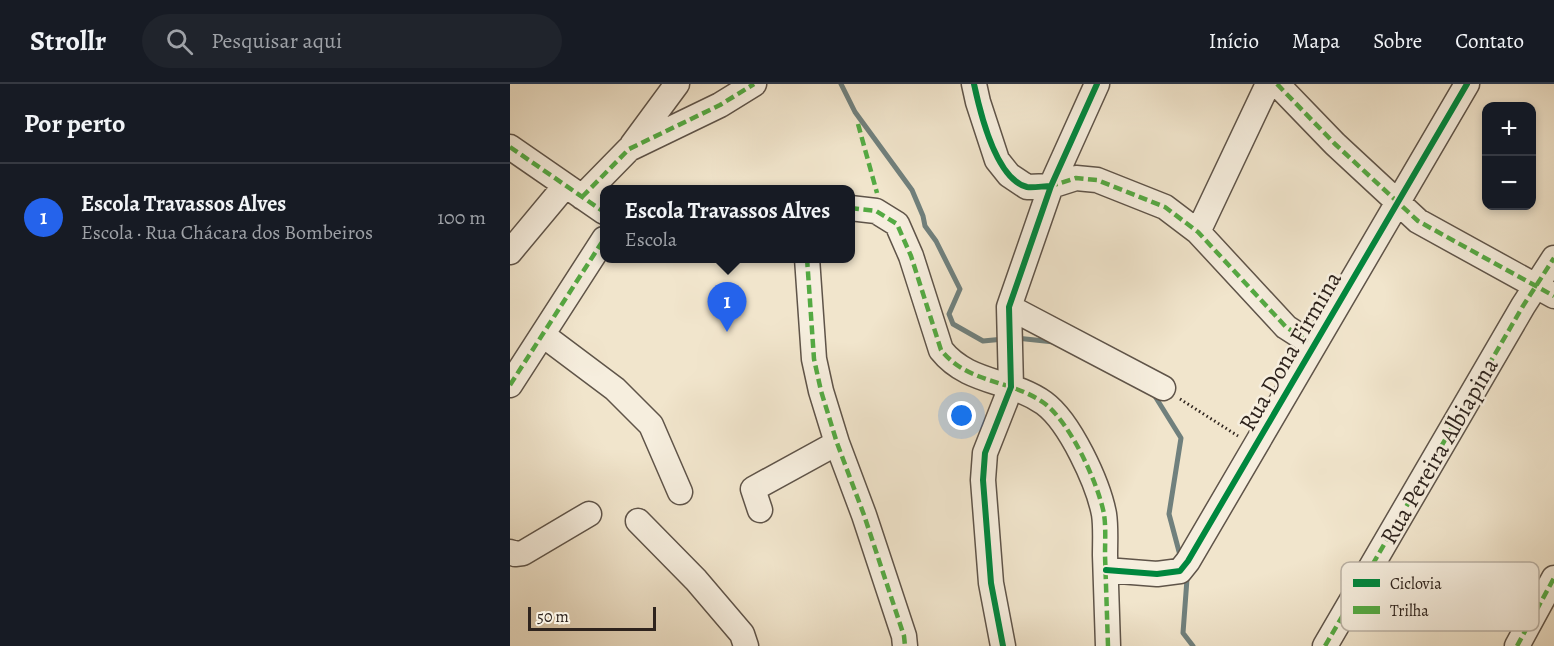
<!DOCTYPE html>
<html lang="pt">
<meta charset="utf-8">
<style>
:root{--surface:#171b24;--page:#20242c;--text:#f1f3f6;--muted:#9ea1a6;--line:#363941;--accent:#2563eb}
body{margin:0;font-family:Alegreya,serif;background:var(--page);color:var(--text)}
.controls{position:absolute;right:18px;top:18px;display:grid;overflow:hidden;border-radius:12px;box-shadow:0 3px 9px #0003}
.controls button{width:54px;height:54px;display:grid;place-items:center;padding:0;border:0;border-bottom:2px solid var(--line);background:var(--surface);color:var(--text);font:30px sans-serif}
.scale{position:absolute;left:18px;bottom:15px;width:128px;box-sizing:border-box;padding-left:6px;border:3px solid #2e231d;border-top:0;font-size:16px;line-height:21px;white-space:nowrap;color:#2e231d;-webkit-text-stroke:4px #f6eede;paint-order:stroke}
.you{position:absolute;left:452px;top:332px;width:21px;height:21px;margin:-15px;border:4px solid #fff;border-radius:50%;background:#1a73e8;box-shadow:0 0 0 9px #1a73e833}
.badge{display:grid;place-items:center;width:39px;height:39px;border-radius:50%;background:var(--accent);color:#fff;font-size:20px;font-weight:700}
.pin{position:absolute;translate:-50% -50px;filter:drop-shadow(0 2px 3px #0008)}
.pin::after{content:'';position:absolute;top:32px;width:21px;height:18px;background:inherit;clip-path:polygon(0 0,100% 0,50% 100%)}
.popup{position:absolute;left:90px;top:101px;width:255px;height:78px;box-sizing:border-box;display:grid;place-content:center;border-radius:12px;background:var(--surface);filter:drop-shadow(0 2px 4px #0005);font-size:20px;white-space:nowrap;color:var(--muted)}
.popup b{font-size:22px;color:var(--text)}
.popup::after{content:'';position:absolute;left:50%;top:100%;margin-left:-12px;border:12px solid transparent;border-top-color:var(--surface)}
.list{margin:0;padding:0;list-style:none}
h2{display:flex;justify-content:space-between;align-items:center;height:78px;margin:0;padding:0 24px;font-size:26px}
h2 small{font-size:20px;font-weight:400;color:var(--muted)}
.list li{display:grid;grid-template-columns:39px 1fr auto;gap:18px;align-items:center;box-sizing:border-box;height:108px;padding:0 24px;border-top:2px solid var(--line)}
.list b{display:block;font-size:22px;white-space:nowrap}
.list p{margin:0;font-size:20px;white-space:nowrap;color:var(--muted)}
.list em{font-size:20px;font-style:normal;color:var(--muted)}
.icon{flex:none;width:33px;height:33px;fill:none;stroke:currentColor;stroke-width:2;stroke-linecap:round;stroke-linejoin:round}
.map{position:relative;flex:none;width:1044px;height:562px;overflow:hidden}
header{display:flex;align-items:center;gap:36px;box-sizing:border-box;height:84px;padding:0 30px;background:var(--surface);border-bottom:2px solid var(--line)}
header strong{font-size:28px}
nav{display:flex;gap:33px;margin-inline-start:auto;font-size:21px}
.search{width:420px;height:54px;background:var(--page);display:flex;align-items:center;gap:15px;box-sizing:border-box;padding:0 21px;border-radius:33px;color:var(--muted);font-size:22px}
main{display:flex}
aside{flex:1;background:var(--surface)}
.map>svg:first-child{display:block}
</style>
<header>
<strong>Strollr</strong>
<div class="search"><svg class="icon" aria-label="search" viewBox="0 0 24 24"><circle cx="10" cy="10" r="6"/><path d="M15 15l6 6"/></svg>Pesquisar aqui</div>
<nav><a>Início</a><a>Mapa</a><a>Sobre</a><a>Contato</a></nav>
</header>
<main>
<aside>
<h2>Por perto<small></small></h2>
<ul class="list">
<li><span class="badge">1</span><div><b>Escola Travassos Alves</b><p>Escola · Rua Chácara dos Bombeiros</p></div><em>100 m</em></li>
</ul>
</aside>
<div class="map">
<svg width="1044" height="562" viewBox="0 0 1044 562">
<rect width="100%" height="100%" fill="#f1e5cc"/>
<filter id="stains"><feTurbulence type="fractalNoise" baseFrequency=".00333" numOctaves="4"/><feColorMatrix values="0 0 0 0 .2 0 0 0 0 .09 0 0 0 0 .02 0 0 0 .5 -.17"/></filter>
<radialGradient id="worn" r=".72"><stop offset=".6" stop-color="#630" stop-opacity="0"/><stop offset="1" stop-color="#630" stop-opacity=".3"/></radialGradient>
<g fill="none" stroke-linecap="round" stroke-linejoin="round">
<!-- stream -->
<path stroke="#70807d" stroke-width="5" d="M331,0L345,28L402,106L413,132L415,142L426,157L450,205L439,230L443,240L473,257L494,255
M506,254L544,258
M643,309L671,354L659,430L671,475
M676,490L677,495L673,549L683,562"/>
<defs>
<path id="minor" d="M464,0L468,18L487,76L499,91L517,103L541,102L566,94L587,96L655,123L688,148L776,243L804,261
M767,0L825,60L908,137L1044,212
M122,61L167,0
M0,63L94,128
M72,113L119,65L210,21L244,0
M340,124L366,127L387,140L401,172L431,266C458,300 500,295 534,319C560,338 588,399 594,430C596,443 595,458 595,471C596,501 597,532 598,562
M688,148L758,0
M0,168L55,102
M297,174L304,275L311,307L327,359L354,431L394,552L395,562
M499,223L653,304
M33,251L105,305L141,341L170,408
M0,301L94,155
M250,426L243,405L327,359
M128,437L186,496L232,550L236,562
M0,468L5,470L13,469L79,430
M596,486L647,490L670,487L678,477L957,0
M493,562L481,499L473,396L475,369L501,303L499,223L541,102L587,0
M815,562L1013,222L1044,174
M1007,562L1044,494"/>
</defs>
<!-- minor casing -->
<use href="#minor" stroke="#5f5449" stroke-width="27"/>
<!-- path -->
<path stroke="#2e231d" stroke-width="3" stroke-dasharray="1.5 3" stroke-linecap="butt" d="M670,315L728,352"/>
<!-- minor -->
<use href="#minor" stroke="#f6eede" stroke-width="24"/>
<!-- quiet -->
<path stroke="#54aa43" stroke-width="4.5" stroke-dasharray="9 4.5" stroke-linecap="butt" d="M767,0L825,60L908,137L1044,212
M348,40L367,109
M0,63L94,128
M540,104L541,102L566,94L587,96L655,123L688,148L776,243L804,261
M72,113L119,65L210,21L244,0
M340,124L366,127L387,140L401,172L431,266C458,300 500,295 534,319C560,338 588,399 594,430C596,443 595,458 595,471C596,501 597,532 598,562
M297,174L304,275L311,307L327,359L354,431L394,552L395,562
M0,301L94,155
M815,562L1013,222L1044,174
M1007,562L1044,494"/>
<defs>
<path id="cycleway" d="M464,0C470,28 486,95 517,103C523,104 534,102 541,102
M596,486L647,490L670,487L678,477L957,0
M493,562L481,499L473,396L475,369L501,303L499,223L541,102L587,0"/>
</defs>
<!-- cycleway casing -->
<use href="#cycleway" stroke="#f6eede" stroke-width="10"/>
<!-- cycleway -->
<use href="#cycleway" stroke="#00873e" stroke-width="6"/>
</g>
<g text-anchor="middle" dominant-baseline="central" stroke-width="5" stroke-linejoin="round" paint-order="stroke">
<!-- street labels -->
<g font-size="24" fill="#2e231d" stroke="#f6eede">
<text transform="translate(780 267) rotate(-60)">Rua Dona Firmina</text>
<text transform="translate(929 367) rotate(-60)">Rua Pereira Albiapina</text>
</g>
</g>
<!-- legend -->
<rect x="831" y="478" width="198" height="69" rx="9" fill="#f6eede" stroke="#bab1a4" stroke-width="1.5"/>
<rect x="843" y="495" width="27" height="8" fill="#00873e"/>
<rect x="843" y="522" width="27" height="8" fill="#54aa43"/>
<g font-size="16" fill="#2e231d">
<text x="880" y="505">Ciclovia</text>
<text x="880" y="532">Trilha</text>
</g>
<rect width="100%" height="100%" filter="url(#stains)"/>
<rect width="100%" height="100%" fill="url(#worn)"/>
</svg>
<div class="controls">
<button>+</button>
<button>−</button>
</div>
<div class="scale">50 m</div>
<div class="you"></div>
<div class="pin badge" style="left:217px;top:248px">1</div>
<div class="popup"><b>Escola Travassos Alves</b>Escola</div>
</div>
</main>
